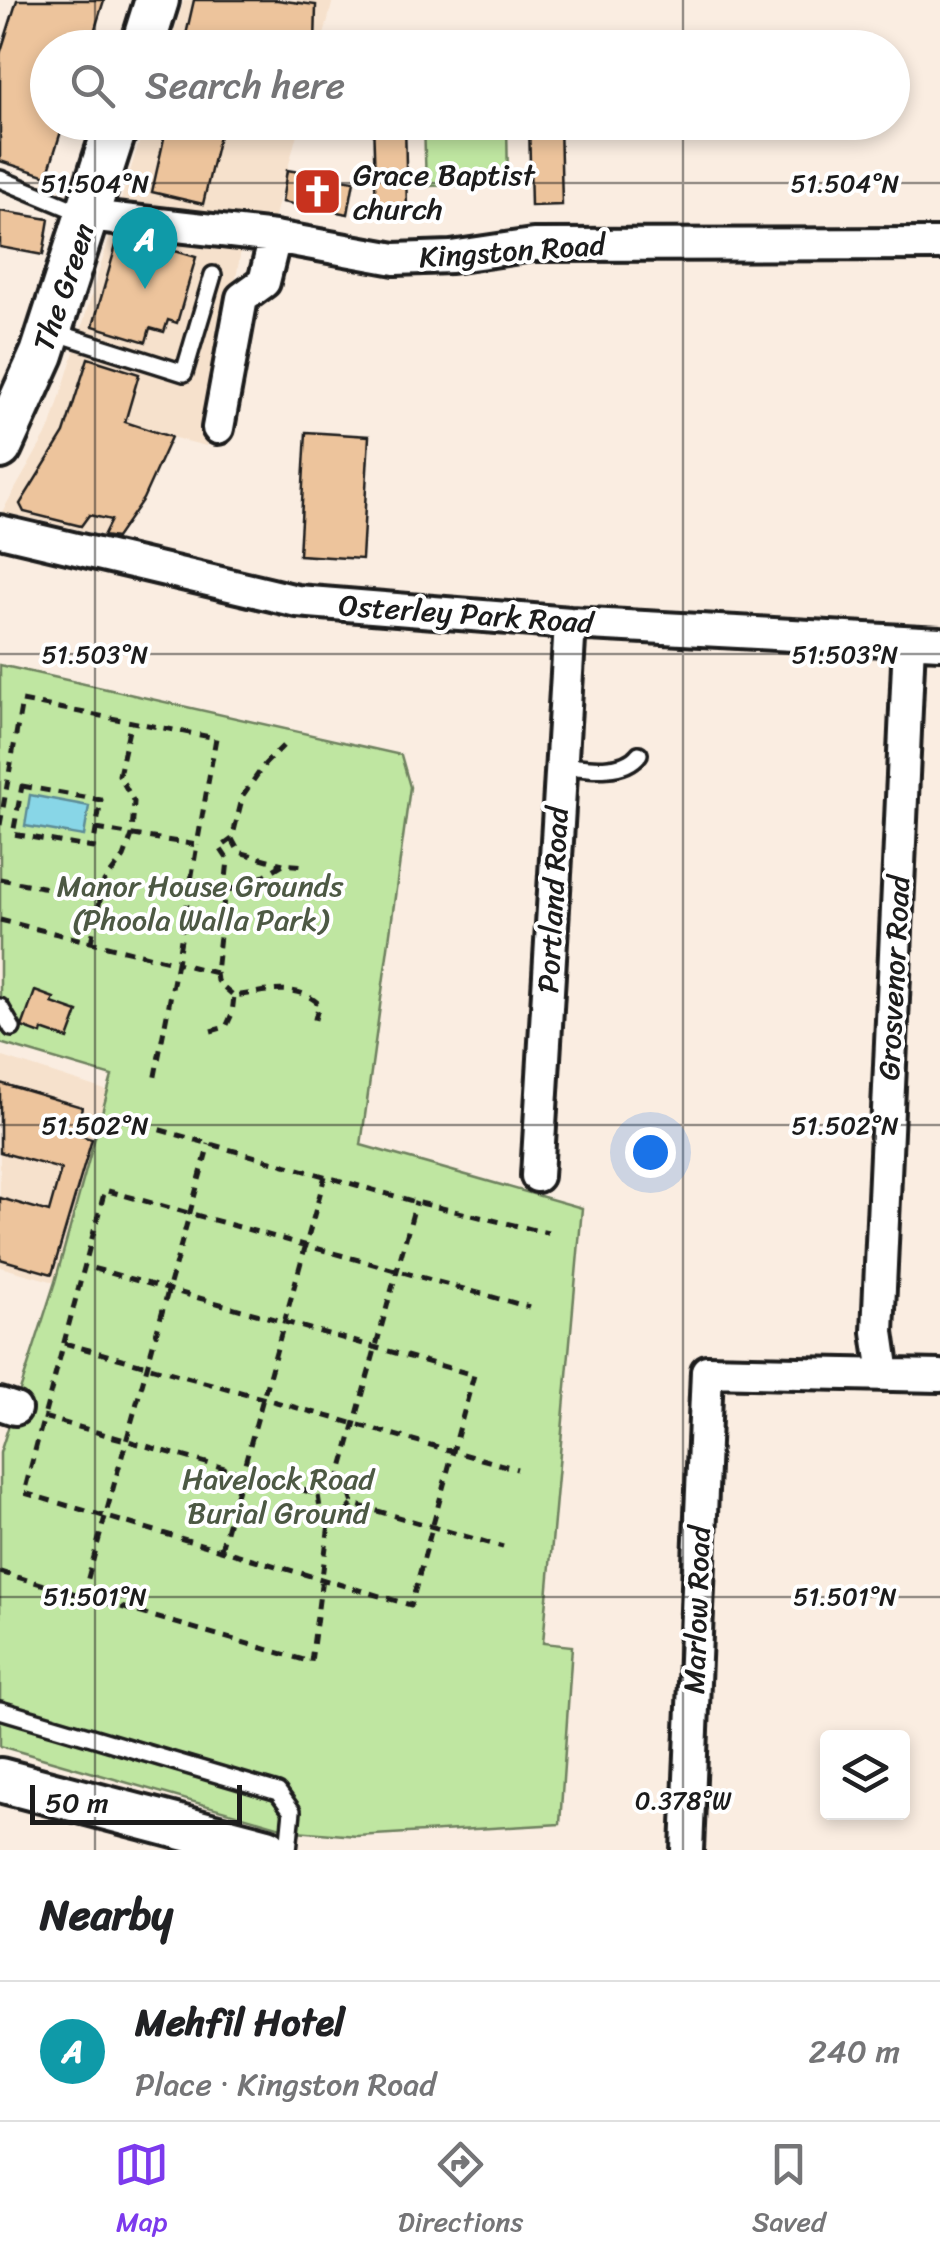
<!DOCTYPE html>
<meta charset="utf-8">
<style>
:root{--surface:#fff;--page:#f2f2f2;--text:#202124;--muted:#757577;--line:#e0e0e0;--accent:#7c3aed}
body{margin:0;font-family:Sriracha,sans-serif;background:var(--page);color:var(--text)}
.controls{position:absolute;right:30px;bottom:30px;display:grid;overflow:hidden;border-radius:10px;box-shadow:0 5px 15px #0003}
.controls button{width:90px;height:90px;display:grid;place-items:center;padding:0;border:0;border-bottom:2px solid var(--line);background:var(--surface);color:var(--text);font:50px sans-serif}
.scale{position:absolute;left:30px;bottom:25px;width:212px;box-sizing:border-box;padding-left:10px;border:5px solid #1c1c1c;border-top:0;font-size:28px;line-height:35px;white-space:nowrap;color:#1c1c1c;-webkit-text-stroke:8px #fff;paint-order:stroke}
.you{position:absolute;left:650px;top:1152px;width:35px;height:35px;margin:-25px;border:8px solid #fff;border-radius:50%;background:#1a73e8;box-shadow:0 0 0 15px #1a73e833}
.badge{display:grid;place-items:center;width:65px;height:65px;border-radius:50%;background:var(--accent);color:#fff;font-size:32px;font-weight:700}
.pin{position:absolute;translate:-50% -82px;filter:drop-shadow(0 2px 5px #0008)}
.pin::after{content:'';position:absolute;top:52px;width:35px;height:30px;background:inherit;clip-path:polygon(0 0,100% 0,50% 100%)}
.list{margin:0;padding:0;list-style:none}
h2{display:flex;justify-content:space-between;align-items:center;height:130px;margin:0;padding:0 40px;font-size:42px}
h2 small{font-size:32px;font-weight:400;color:var(--muted)}
.list li{display:grid;grid-template-columns:65px 1fr auto;gap:30px;align-items:center;box-sizing:border-box;height:140px;padding:0 40px;border-top:2px solid var(--line)}
.list b{display:block;font-size:38px;white-space:nowrap}
.list p{margin:0;font-size:32px;white-space:nowrap;color:var(--muted)}
.list em{font-size:32px;font-style:normal;color:var(--muted)}
.icon{flex:none;width:55px;height:55px;fill:none;stroke:currentColor;stroke-width:2;stroke-linecap:round;stroke-linejoin:round}
.map{position:relative;flex:none;width:940px;height:1850px;overflow:hidden}
.search{position:absolute;background:var(--surface);box-shadow:0 5px 15px #0003;left:30px;right:30px;top:30px;height:110px;display:flex;align-items:center;gap:25px;box-sizing:border-box;padding:0 35px;border-radius:55px;color:var(--muted);font-size:38px}
.sheet{height:270px;background:var(--surface)}
nav{display:flex;justify-content:space-around;align-items:center;box-sizing:border-box;height:140px;border-top:2px solid var(--line);background:var(--surface);font-size:28px;color:var(--muted)}
nav a{display:grid;justify-items:center;gap:5px}
nav .on{color:var(--accent)}
.map>svg:first-child{display:block}
</style>
<div class="map">
<svg width="940" height="1850" viewBox="0 0 940 1850">
<rect width="100%" height="100%" fill="#faede1"/>
<filter id="ink" filterUnits="userSpaceOnUse"><feTurbulence type="fractalNoise" baseFrequency=".01" numOctaves="2"/><feDisplacementMap in="SourceGraphic" scale="20" xChannelSelector="R" yChannelSelector="G"/><feConvolveMatrix kernelMatrix="1 2 1 2 8 2 1 2 1" color-interpolation-filters="sRGB"/></filter>
<g filter="url(#ink)">
<!-- built -->
<path fill="#f6e1cc" d="M184,0H333L321,47L169,48Z
M145,123H300L271,231L243,239L206,446L171,437L143,499L116,538L2,512L51,426Z
M0,1056L108,1091L55,1282L0,1267Z"/>
<!-- green -->
<path fill="#bfe6a1" stroke="#6e815e" stroke-width="2.5" d="M424,123H507L508,184L426,186Z
M0,665L401,755L410,787L361,1145L582,1208L543,1643L572,1646L560,1824L357,1836L295,1831L0,1746V1453L55,1282L112,1076L0,1043Z"/>
<!-- water -->
<path fill="#88d6e7" stroke="#5d8c96" stroke-width="2.5" d="M30,795L89,806L84,836L25,826Z"/>
<!-- building -->
<path fill="#edc49c" stroke="#1c1c1c" stroke-width="2.5" d="M17,0H104L89,48H48V122H64L47,176L0,161V54Z
M194,0H277L316,5L315,47L273,44V48H183Z
M526,44V48H403V46Z
M373,122H405L407,210H376Z
M529,122H560L562,205L531,206Z
M167,125L219,136L203,204L152,192Z
M287,170L354,181L348,214L282,202Z
M0,211L49,219L43,255L0,247Z
M119,235L196,257L177,323L168,320L164,332L150,328L146,342L93,326Z
M88,358L139,374L125,422L171,437L143,499L116,538L103,536L111,520L89,515L81,526L24,512L20,504L64,433Z
M306,432L369,436L362,559L299,555Z
M35,991L54,998L52,1003L78,1012L68,1039L42,1030L41,1034L22,1027Z
M0,1083L82,1107L74,1134L92,1139L52,1274L0,1259V1198L49,1212L61,1169L0,1152Z"/>
<g fill="none" stroke-linecap="round" stroke-linejoin="round">
<defs>
<path id="lane" d="M0,179L84,214
M54,332L184,373L213,275
M561,765C585,768 623,775 639,754
M0,1007L12,1028
M0,1710L278,1792L292,1811L288,1850"/>
<path id="street" d="M88,216L275,237L395,259L451,257L533,245L940,244
M218,428L242,298L264,282L275,237
M0,531L297,601L570,623L940,643
M537,1176L570,623
M884,1374L878,1332L909,642
M0,1404L15,1409
M687,1850L707,1371L940,1376"/>
<path id="secondary" d="M142,48L157,0
M0,447L42,354L117,122
M0,1780L267,1850"/>
</defs>
<!-- lane casing -->
<use href="#lane" stroke="#1c1c1c" stroke-width="22"/>
<!-- street casing -->
<use href="#street" stroke="#1c1c1c" stroke-width="38"/>
<!-- secondary casing -->
<use href="#secondary" stroke="#1c1c1c" stroke-width="50"/>
<!-- path -->
<path stroke="#1c1c1c" stroke-width="5" stroke-dasharray="10 8" stroke-linecap="butt" d="M22,786L101,800L93,848L13,834Z
M0,825L22,701L216,738L197,845
M96,829L197,845L177,963L216,973L228,860L220,848L232,839L243,795L265,764L286,743
M232,839L239,852L283,864
M0,879L100,898
M225,891L252,883L283,864L305,866
M0,920L177,963L154,1081
M91,942L104,882L124,857L132,835L134,802L119,775L131,721
M216,973L217,981L234,996C264,992 296,982 319,1004L314,1023
M211,1031L226,1027L232,1014L234,996
M125,1120L416,1202L548,1233
M64,1343L517,1469
M45,1413L105,1190L529,1307
M43,1417L317,1494L326,1486L338,1484L349,1491L353,1504L503,1547
M42,1424L24,1493L411,1605L474,1375L85,1266
M338,1483L416,1202
M330,1516L345,1514L352,1505
M221,1549L325,1176
M0,1572L311,1662L330,1516L320,1508L318,1495
M83,1596L209,1144"/>
<!-- lane -->
<use href="#lane" stroke="#fff" stroke-width="15"/>
<!-- street -->
<use href="#street" stroke="#fff" stroke-width="30"/>
<!-- secondary -->
<use href="#secondary" stroke="#fff" stroke-width="42"/>
</g>
</g>
<!-- ticks -->
<path fill="none" stroke="#1c1c1c" stroke-width="2.5" stroke-opacity="0.45" d="M95,0V48M683,0V48M95,122V1850M683,122V1850M0,183H940M0,654H940M0,1125H940M0,1597H940"/>
<!-- icons -->
<defs>
<symbol id="church-square" viewBox="-11 -11 22 22"><rect x="-9" y="-9" width="18" height="18" rx="4" fill="#c8321e" stroke="#fff"/><path d="M-1.2-6h2.4v3.5h3.3v2.4h-3.3V6h-2.4V-.1h-3.3v-2.4h3.3Z" fill="#fff"/></symbol>
</defs>
<g fill-rule="evenodd">
<use href="#church-square" x="290" y="164" width="55" height="55"/>
</g>
<g text-anchor="middle" dominant-baseline="central" stroke-width="8" stroke-linejoin="round" paint-order="stroke">
<!-- poi labels -->
<g font-size="30" fill="#1c1c1c" stroke="#fff" text-anchor="start">
<text x="353" y="175">Grace Baptist<tspan x="353" dy="34">church</tspan></text>
</g>
<!-- street labels -->
<g font-size="30" fill="#1c1c1c" stroke="#fff">
<text transform="translate(512 251) rotate(-4)">Kingston Road</text>
<text transform="translate(64 287) rotate(-71)">The Green</text>
<text transform="translate(466 614) rotate(4)">Osterley Park Road</text>
<text transform="translate(553 900) rotate(-87)">Portland Road</text>
<text transform="translate(894 978) rotate(-87)">Grosvenor Road</text>
<text transform="translate(697 1610) rotate(-88)">Marlow Road</text>
</g>
<!-- park labels -->
<g font-size="30" fill="#4d5944" stroke="#fff">
<text x="200" y="886">Manor House Grounds<tspan x="200" dy="34">(Phoola Walla Park)</tspan></text>
<text x="278" y="1479">Havelock Road<tspan x="278" dy="34">Burial Ground</tspan></text>
</g>
</g>
<g font-size="25" text-anchor="middle" fill="#1c1c1c" stroke="#fff" stroke-width="8" stroke-linejoin="round" paint-order="stroke">
<text x="95" y="192">51.504°N</text>
<text x="845" y="192">51.504°N</text>
<text x="95" y="663">51.503°N</text>
<text x="845" y="663">51.503°N</text>
<text x="95" y="1134">51.502°N</text>
<text x="845" y="1134">51.502°N</text>
<text x="95" y="1605">51.501°N</text>
<text x="845" y="1605">51.501°N</text>
<text x="683" y="1809">0.378°W</text>
</g>
</svg>
<div class="controls">
<button><svg class="icon" aria-label="layers" viewBox="0 0 24 24"><path d="M12 4l9 5-9 5-9-5zM3 14l9 5 9-5"/></svg></button>
</div>
<div class="scale">50 m</div>
<div class="you"></div>
<div class="pin badge" style="left:145px;top:289px;background:#0f9aa8">A</div>
<div class="search"><svg class="icon" aria-label="search" viewBox="0 0 24 24"><circle cx="10" cy="10" r="6"/><path d="M15 15l6 6"/></svg>Search here</div>
</div>
<section class="sheet">
<h2>Nearby<small></small></h2>
<ul class="list">
<li><span class="badge" style="background:#0f9aa8">A</span><div><b>Mehfil Hotel</b><p>Place · Kingston Road</p></div><em>240 m</em></li>
</ul>
</section>
<nav>
<a class="on"><svg class="icon" aria-label="map" viewBox="0 0 24 24"><path d="M3 6l6-2 6 2 6-2v14l-6 2-6-2-6 2zM9 4v14M15 6v14"/></svg>Map</a>
<a><svg class="icon" aria-label="directions" viewBox="0 0 24 24"><path d="M12 3l9 9-9 9-9-9zM9 14v-3h6M13 9l2 2-2 2"/></svg>Directions</a>
<a><svg class="icon" aria-label="saved" viewBox="0 0 24 24"><path d="M7 4h10v16l-5-4-5 4z"/></svg>Saved</a>
</nav>
